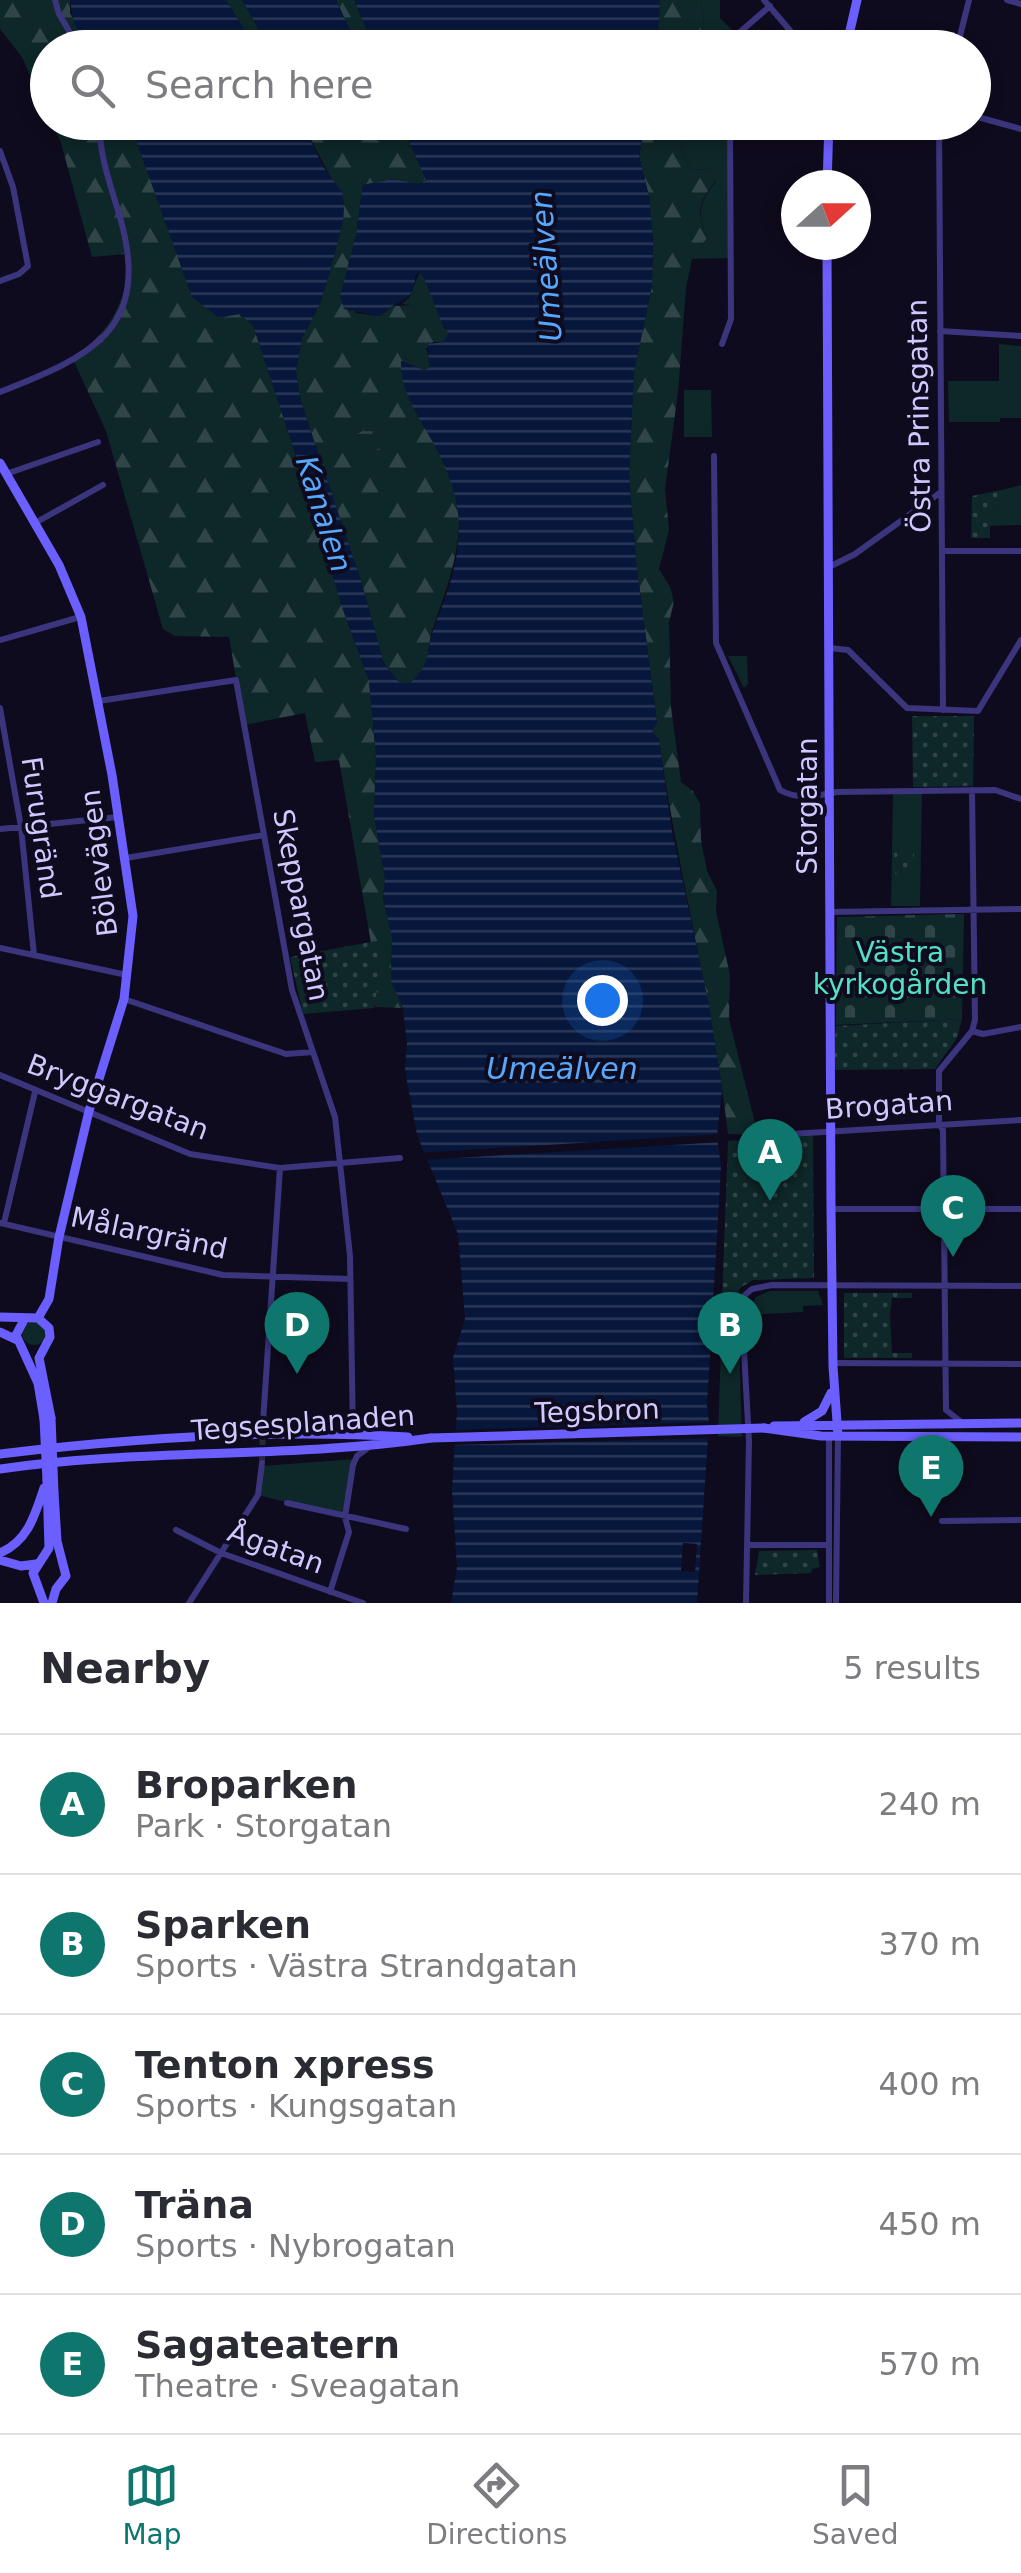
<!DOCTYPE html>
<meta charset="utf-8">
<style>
:root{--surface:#fff;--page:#f2f2f3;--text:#2b2b33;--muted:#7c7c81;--line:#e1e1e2;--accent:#0f766e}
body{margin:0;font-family:"DejaVu Sans",sans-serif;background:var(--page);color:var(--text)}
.compass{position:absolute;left:781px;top:170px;width:90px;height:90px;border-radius:50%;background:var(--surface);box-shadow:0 5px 15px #0003;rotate:69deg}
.you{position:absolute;left:602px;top:1000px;width:35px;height:35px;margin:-25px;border:8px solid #fff;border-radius:50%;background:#1a73e8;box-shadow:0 0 0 15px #1a73e833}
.badge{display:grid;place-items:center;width:65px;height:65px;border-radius:50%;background:var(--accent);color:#fff;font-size:32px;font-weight:700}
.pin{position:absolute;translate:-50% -82px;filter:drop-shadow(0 2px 5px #0008)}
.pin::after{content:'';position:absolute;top:52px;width:35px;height:30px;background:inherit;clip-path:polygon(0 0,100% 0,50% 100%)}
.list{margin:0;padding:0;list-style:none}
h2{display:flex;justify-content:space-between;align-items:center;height:130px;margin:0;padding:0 40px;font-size:42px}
h2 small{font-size:32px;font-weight:400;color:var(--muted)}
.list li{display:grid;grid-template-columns:65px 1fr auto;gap:30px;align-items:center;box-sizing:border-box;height:140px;padding:0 40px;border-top:2px solid var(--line)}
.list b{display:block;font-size:38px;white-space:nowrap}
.list p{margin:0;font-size:32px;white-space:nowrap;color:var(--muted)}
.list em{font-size:32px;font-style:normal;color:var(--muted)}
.icon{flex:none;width:55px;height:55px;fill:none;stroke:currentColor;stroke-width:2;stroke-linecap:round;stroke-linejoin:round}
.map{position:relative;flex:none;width:1021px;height:1603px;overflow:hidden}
.search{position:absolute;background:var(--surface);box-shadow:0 5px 15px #0003;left:30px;right:30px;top:30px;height:110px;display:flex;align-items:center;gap:25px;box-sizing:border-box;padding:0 35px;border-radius:55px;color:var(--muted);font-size:38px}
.sheet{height:830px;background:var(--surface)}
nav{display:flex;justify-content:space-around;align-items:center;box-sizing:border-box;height:140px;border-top:2px solid var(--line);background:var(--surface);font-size:28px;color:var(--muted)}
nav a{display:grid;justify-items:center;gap:5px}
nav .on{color:var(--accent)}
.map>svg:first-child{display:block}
</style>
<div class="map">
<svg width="1021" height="1603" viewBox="0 0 1021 1603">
<defs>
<pattern id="forest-firs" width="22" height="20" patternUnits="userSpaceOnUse" patternTransform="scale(2.5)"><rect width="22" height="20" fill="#0e2728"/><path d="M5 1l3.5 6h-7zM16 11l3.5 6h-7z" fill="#304548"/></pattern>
<pattern id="wetland-marsh" width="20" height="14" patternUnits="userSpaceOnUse" patternTransform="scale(2.5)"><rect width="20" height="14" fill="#0e2728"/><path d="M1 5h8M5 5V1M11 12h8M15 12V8" fill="none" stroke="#304548"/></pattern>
<pattern id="cemetery-stones" width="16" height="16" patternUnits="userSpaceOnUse" patternTransform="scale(2.5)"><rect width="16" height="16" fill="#0e2728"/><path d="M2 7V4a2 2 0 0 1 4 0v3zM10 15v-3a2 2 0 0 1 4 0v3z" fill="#304548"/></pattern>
<pattern id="park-dots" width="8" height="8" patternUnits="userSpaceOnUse" patternTransform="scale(2.5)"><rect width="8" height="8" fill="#0e2728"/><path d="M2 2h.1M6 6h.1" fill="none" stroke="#304548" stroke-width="1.8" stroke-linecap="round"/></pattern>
<pattern id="water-rules" width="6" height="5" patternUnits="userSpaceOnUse" patternTransform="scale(2.5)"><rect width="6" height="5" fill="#07173b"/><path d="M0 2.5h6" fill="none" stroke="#2a3758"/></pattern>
</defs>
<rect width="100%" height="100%" fill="#0f0b1e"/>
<!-- grass -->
<path fill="#0e2728" d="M226,0H242L269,47H255Z
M701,0H720V18L731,29L724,47L698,48L704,21Z
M698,123H727L729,258L692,259L707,238C697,215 699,201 716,182L715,169L691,170L680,145C684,134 694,133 698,123Z
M420,272L432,287L438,309L402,304L409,298Z
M999,344L1021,346V418H1000V422H949L948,381H999Z
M684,390H711L712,437H684Z
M1021,485V525L990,526V515L1006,501V489Z
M728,656H747L748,684L744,688Z
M922,793L920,906H891L893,794Z
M769,1291H818L823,1305L803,1306V1312L747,1315L756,1297Z
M722,1316H738L742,1437L718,1436Z
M22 1333a12 12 0 1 1 24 0a12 12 0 1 1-24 0Z
M355,1459L345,1517L258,1495L262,1466Z"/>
<!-- forest -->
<path fill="url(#forest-firs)" d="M0,0H70V13L89,47L48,48L47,113L22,57L0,29Z
M336,0H354L374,47H358Z
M660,0H701L704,21L698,47L657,48Z
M52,123H130L192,297L228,315L239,314L253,325L316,516L341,604L369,681L376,755L374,815L385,878L383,898L392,937L391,981L403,1008L375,1007L374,960L339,760L315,762L305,713L244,725L229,637L175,636L163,629L106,431L72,357C108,336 132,297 125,254L92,257L61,143Z
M302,123H401L426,179L419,184L393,179L363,185L356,235L355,313L380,316L392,306L421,305L438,309L444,328L450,333L443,342H433L426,349L431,363L429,368L424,370L402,361C407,379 411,397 418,414C425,433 440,449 449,468C472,522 451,577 433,628C425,652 434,664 410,683L399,682L384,664L361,581L301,402L296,372L302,338L319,306L329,275L343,221L344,202Z
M645,123H698C694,133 684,134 680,145L691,170L715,169L720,176C701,199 694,208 707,238L692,259L686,288L678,392L665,489L669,530L659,569L670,587L674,602L669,622L671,707L681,782L693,791L700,804L701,840L707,871L717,891L716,911L730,975L729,1019L758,1135L728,1134C713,1003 678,872 659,740L652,731L657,722L636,561L629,474L634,372L652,285L653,243L649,196L639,157Z"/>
<!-- wetland -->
<path fill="url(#wetland-marsh)" d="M365,423C379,426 383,434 383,447L370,456L359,453L351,443V437L363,431Z"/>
<!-- cemetery -->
<path fill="url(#cemetery-stones)" d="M964,914L962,1019L836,1025L837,917Z"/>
<!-- park -->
<path fill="url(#park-dots)" d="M1006,489V501L990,515V538H971L972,496Z
M912,716H974L973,786L913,787Z
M894,847H904V850L914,854V873L895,874Z
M381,940L383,952L374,1008L303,1014L290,957Z
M962,1019L957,1038L935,1069L833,1070L836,1026Z
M813,1136L814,1278L753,1280L740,1288L736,1302H722L728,1141Z
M844,1293H912V1298H892L890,1315L892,1353H912V1358H844Z
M817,1550L820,1567L812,1569L811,1573L755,1575L759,1551Z"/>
<!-- water -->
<path fill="url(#water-rules)" d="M70,0H226L255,47H89L74,24Z
M242,0H336L358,47H269Z
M354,0H660L657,47H374Z
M130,123H302L324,168L342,192L344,202L343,221L329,275L319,306L302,338L296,372L301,402L361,581L384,664L399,682L410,683C432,666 426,646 436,622C467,546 469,503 427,432C414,409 400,388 401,361L424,370L429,368L428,344L443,342L449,333C435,317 432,289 420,272L415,276C416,304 394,299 381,316L344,309L340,296L356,235L363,185L393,179L419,184L426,180L401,123H645L639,157L649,196L653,243L652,285L634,372L629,474L636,561L657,723L652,731L659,740L672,831L709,1005L722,1089L717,1137L721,1167L707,1406L709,1422L697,1603H451L457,1567L452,1489L457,1411L453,1358L465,1319L458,1234L417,1135L405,1070L407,1043L403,1008L391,981L392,937L383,898L385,878L374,815L376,755L369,681L341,604L316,516L253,325L239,314L219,318L192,297Z"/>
<!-- pier -->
<path fill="#0f0b1e" d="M722,1134L723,1142L422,1160L419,1153Z
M714,1422L713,1438L449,1445L450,1430Z
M683,1543L697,1544L695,1572L681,1571Z"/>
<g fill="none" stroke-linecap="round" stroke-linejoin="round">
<!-- street-tunnel -->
<path stroke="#2c2740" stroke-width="6" stroke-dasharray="6 3" stroke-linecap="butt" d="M262,1463L263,1422"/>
<!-- street -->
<path stroke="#3b357e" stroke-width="6" d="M55,0L59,14L79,48
M764,0L805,48
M1007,0L1021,4
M729,48L733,38L770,6
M957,48L969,0
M974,116L1021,129
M939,122L943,710
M0,151L13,187L28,266L19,274L0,281
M940,331L1021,336
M722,344L731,319L730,122
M0,392C89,357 151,331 121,221C111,186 100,159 99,122
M714,456L716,643L780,790C797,800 818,796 837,792L995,790L1021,799
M6,474L98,442
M35,523L103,485
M943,551H1021
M829,567L855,554L941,492
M0,640L80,617
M830,648L848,650L907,708L978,711L1021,640
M99,701L236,680L292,990L335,1117L350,1256L353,1434
M0,708L21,827L34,955
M0,829L118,817
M126,858L264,835
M829,912L1021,909
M0,948L127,975
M124,999L286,1054L313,1052
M972,1031L983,1034L1021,1027
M0,1075L190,1154L280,1168L400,1158
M759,1136L1021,1120
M831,1209H1021
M0,1223L223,1275L350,1279
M4,1223L35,1092
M833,1363L1021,1364
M960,1421L946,1410L943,1130L939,1124V1071L972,1031L975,1020L972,790
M263,1422L280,1168
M287,1503L406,1529
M942,1521L1021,1520
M176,1530L221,1553L363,1603
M749,1545H829
M330,1592L349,1532L345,1517L353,1465L357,1456L369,1447
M189,1603L258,1495L262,1463
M746,1603L749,1441L742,1315L745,1295L752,1289L772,1285L1021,1286
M829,1603V1436
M836,1603L838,1436"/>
<!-- secondary -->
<path stroke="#6c5fff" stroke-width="9" d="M846,48L857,0
M827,185L829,122
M827,245L831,1209L833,1366L838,1436
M0,463L59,565L81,617L112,775L133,916L124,999L89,1111L59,1237L49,1299L38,1318
M0,1317L38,1318L49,1328L50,1337L39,1358L51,1418
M24,1320L16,1335L38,1383L44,1419
M0,1332L17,1340
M804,1422L822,1411L831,1393
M774,1426L1021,1423
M764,1428L821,1436L1021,1437
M0,1454C132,1438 276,1429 408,1437
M0,1469C143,1448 288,1459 431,1438
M0,1553C28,1541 35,1515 44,1488
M0,1560L21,1566L36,1564
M44,1603L33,1573L49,1548L47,1480
M52,1603L56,1589L66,1576L57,1541L54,1493"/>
<!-- secondary-bridge -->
<path stroke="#6c5fff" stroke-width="9" d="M51,1418L54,1493
M44,1419L47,1480
M431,1438L764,1428"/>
</g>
<g text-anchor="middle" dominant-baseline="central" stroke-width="8" stroke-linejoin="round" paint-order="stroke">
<!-- street labels -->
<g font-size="28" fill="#d1c8ff" stroke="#0f0b1e">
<text transform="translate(919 416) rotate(-91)">Östra Prinsgatan</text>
<text transform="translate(807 806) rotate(-90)">Storgatan</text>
<text transform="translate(41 828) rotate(82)">Furugränd</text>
<text transform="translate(99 863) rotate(-97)">Bölevägen</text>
<text transform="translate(301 905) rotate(79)">Skeppargatan</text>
<text transform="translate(118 1097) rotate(21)">Bryggargatan</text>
<text transform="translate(889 1105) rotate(-4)">Brogatan</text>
<text transform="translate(149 1233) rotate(12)">Målargränd</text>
<text transform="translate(597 1411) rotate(-2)">Tegsbron</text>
<text transform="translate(303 1423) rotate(-4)">Tegsesplanaden</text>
<text transform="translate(276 1548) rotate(20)">Ågatan</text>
</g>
<!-- park labels -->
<g font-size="28" fill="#52e1c5" stroke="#0f0b1e">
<text x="900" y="952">Västra<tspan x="900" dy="32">kyrkogården</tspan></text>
</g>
<!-- water labels -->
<g font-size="30" font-style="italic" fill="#56a8ff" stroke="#0f0b1e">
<text transform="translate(546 266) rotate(-94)">Umeälven</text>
<text transform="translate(324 514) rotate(72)">Kanalen</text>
<text x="562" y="1068">Umeälven</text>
</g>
</g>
</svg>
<svg class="compass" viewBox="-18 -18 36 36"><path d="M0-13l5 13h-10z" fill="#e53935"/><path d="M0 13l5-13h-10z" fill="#7c7c81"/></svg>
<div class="you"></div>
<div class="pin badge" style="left:770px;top:1201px">A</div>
<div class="pin badge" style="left:730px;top:1374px">B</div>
<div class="pin badge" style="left:953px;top:1257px">C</div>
<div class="pin badge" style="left:297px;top:1374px">D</div>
<div class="pin badge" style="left:931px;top:1517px">E</div>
<div class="search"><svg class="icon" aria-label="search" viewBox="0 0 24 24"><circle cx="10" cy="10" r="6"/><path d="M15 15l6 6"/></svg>Search here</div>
</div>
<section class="sheet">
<h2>Nearby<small>5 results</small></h2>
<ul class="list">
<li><span class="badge">A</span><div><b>Broparken</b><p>Park · Storgatan</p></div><em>240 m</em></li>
<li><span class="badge">B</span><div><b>Sparken</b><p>Sports · Västra Strandgatan</p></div><em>370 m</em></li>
<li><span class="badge">C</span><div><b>Tenton xpress</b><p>Sports · Kungsgatan</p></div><em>400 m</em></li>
<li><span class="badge">D</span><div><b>Träna</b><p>Sports · Nybrogatan</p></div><em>450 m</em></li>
<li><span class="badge">E</span><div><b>Sagateatern</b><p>Theatre · Sveagatan</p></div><em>570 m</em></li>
</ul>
</section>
<nav>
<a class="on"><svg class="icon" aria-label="map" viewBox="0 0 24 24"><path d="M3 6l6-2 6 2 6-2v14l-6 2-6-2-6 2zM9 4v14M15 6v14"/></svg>Map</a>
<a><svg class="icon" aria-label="directions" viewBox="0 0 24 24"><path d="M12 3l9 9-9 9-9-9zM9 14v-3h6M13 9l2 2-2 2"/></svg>Directions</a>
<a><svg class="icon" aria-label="saved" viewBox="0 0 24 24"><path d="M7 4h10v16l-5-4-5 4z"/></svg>Saved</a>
</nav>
